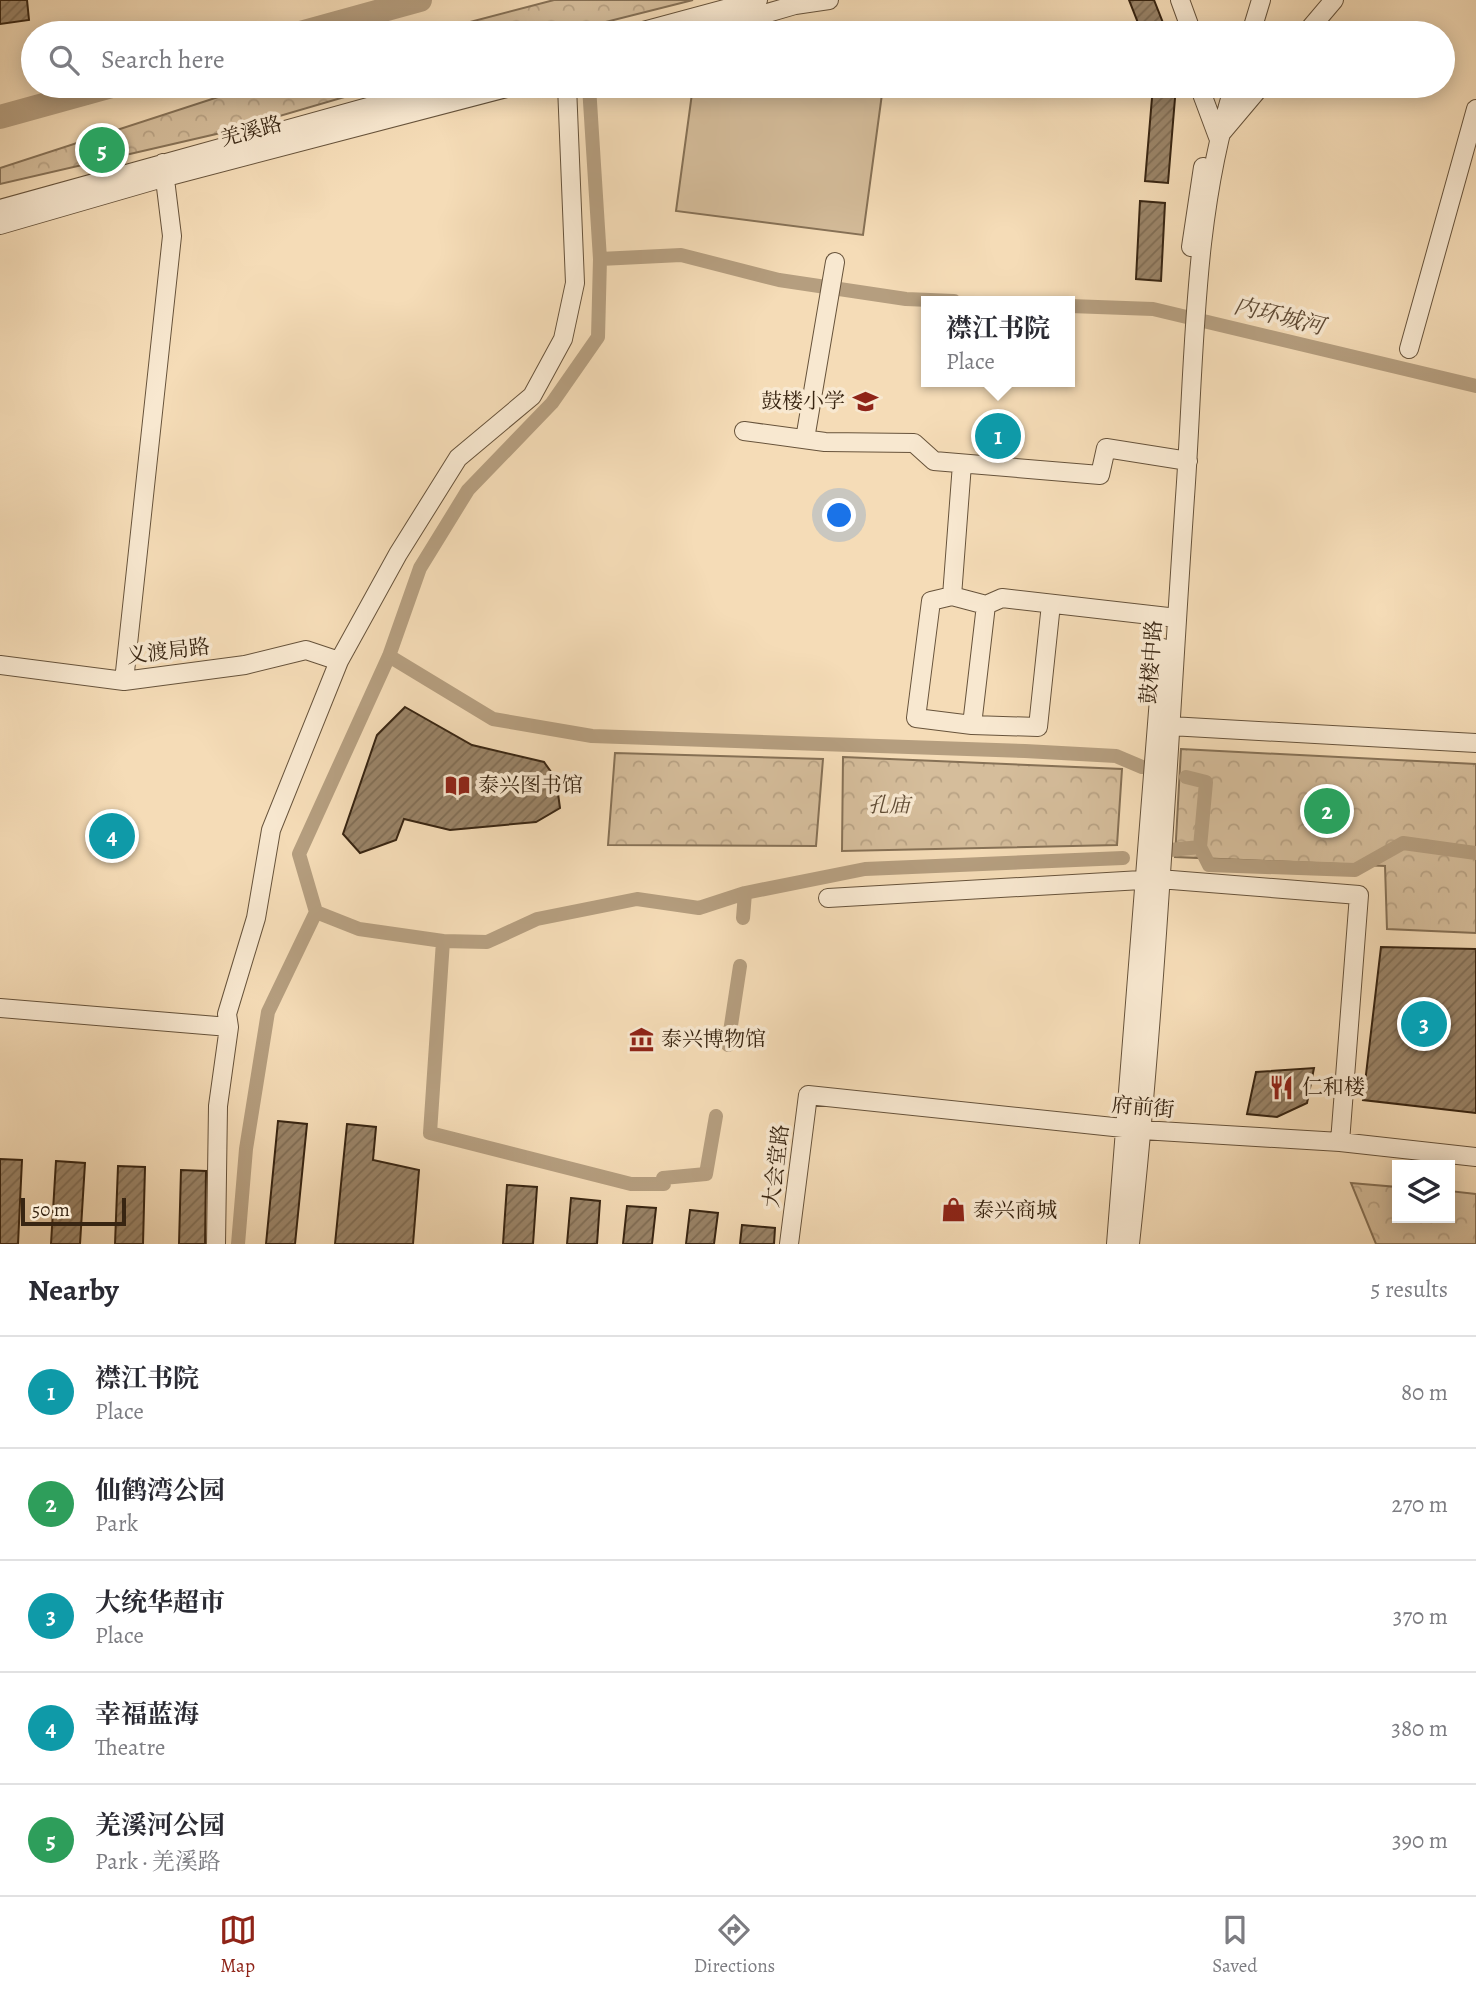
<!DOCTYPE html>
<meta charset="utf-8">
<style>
:root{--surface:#fff;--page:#f2f2f3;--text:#2b2b33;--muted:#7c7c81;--line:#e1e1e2;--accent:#8f2418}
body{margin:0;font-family:Alegreya,"Noto Serif SC",serif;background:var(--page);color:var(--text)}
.controls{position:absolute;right:21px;bottom:21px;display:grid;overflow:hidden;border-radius:0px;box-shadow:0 4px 18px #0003}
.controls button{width:63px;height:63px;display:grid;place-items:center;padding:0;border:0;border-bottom:2px solid var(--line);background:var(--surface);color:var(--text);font:35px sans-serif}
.scale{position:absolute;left:21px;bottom:18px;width:105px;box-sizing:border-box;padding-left:7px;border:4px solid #382512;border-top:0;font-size:19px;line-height:24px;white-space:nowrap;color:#382512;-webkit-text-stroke:5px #f8e8d0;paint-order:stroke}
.you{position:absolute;left:840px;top:516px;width:24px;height:24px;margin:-18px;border:5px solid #fff;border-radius:50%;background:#1a73e8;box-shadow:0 0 0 10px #1a73e833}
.badge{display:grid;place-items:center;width:46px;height:46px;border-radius:50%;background:var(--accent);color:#fff;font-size:23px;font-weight:700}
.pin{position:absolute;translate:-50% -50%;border:4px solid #fff;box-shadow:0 2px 7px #0006}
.popup{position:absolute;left:921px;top:296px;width:154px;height:91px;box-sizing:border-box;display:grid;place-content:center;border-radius:0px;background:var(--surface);filter:drop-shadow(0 2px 5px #0005);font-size:23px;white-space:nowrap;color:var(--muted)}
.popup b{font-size:26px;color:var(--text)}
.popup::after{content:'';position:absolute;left:50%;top:100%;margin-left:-14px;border:14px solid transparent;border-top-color:var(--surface)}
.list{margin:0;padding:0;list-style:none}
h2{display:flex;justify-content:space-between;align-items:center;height:91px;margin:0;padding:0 28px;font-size:30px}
h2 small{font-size:23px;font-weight:400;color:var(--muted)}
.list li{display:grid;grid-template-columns:46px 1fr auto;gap:21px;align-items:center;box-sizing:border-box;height:112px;padding:0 28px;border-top:2px solid var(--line)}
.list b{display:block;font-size:26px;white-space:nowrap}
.list p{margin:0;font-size:23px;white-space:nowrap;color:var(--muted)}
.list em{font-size:23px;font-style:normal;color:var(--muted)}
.icon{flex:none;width:38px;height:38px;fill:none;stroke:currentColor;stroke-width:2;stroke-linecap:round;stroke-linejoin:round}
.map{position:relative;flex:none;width:1476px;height:1244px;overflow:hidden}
.search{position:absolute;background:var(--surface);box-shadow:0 4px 18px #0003;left:21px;right:21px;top:21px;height:77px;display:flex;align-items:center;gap:18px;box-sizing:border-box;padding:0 24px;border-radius:38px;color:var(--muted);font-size:26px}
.sheet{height:651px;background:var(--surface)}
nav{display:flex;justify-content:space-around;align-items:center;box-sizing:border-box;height:98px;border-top:2px solid var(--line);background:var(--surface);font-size:19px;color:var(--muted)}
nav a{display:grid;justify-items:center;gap:4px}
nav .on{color:var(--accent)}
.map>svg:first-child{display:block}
</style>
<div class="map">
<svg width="1476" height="1244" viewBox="0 0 1476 1244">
<defs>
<pattern id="park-crowns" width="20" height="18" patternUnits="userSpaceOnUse" patternTransform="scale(1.75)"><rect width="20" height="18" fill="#d5bd9b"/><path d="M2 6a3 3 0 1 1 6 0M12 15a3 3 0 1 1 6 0" fill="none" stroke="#b8a284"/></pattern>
<pattern id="building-hatch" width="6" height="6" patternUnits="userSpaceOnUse" patternTransform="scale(1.75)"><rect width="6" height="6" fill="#9a8468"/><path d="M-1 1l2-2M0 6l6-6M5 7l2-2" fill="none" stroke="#7f6c54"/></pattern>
</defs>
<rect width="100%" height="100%" fill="#f5dcb7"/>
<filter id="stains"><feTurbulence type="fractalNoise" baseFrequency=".00286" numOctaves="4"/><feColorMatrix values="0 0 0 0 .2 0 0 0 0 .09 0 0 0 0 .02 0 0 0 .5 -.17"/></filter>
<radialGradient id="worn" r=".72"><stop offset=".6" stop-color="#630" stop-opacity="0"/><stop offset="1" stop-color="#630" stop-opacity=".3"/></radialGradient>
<!-- park -->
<path fill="url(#park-crowns)" stroke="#867156" stroke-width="2" d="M554,0H693L562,33H428Z
M252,86H382L225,132L0,184V168Z
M1181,749L1476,764V933L1387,929L1385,866L1175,857Z
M615,753L823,759L816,846L608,845Z
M843,757L1122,769L1117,845L842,851Z
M1351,1183L1397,1187V1218H1450V1191L1476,1194V1244H1376Z"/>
<!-- garden -->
<path fill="#d5bd9b" stroke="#867156" stroke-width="2" d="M693,86H816L882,94L863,235L676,211Z"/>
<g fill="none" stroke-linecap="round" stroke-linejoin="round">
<!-- canal -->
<path stroke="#b59e7f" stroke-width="14" d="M600,259L681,255L779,280L906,299L954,301
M1070,306L1153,309L1476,386
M389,656L493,719L592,736L1025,751L1116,756L1142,767
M1186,777L1206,782L1200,847L1209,865L1355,870L1403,843L1476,853
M1170,850L1200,847
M316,912L359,929L443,941L430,1133L631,1184H664L663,1178L706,1174L716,1116
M743,918L745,893
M443,941L487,942L537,919L637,899L699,908L745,893L865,869L1123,858
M728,1045L740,966
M238,1244L246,1149L268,1012L316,912L299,854L389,656L420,568L468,490L552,403L598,337L600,259L589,86"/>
<!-- river -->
<path stroke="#b59e7f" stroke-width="24" d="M300,33L420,0
M0,117L112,86"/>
</g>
<!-- building -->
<path fill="url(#building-hatch)" stroke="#382512" stroke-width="2" d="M0,0H27L29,20L0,24Z
M1129,0H1154L1167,33H1142Z
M1153,86H1176L1168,183L1145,181Z
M1140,201L1165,203L1161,281L1136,279Z
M405,707L472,745L544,762L556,779L560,808L536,822L450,830L404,819L396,840L360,853L343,834L377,735Z
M1381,947L1476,949V1113L1363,1100Z
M1314,1068L1307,1103L1277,1117L1247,1114L1256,1072Z
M278,1121L307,1124L295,1244H266Z
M347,1124L376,1127L373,1160L419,1170L413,1244H335Z
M0,1159L22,1160L18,1244H0Z
M56,1161L85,1163L80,1244H51Z
M118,1166L145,1167L143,1244H115Z
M181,1170L206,1171L205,1244H179Z
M507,1185L537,1187L533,1244H503Z
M571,1198L600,1201L597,1244H567Z
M627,1206L656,1208L652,1244H623Z
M690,1210L718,1213L714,1244H686Z
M742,1225L775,1228L774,1244H740Z"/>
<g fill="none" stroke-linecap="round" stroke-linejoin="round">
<defs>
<path id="minor" d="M1180,0L1192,33
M636,33L758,0
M698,33L795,5L829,0
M1251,33L1261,0
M1306,33L1334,0
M1199,86L1218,137L1261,86
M0,209L444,86
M0,225L166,177L514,86
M1191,247L1203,167
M1409,349L1476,109
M744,431L825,442L914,443L934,461L1100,475L1106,448L1188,461
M805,439L835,262
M952,596L986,605L972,725L916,718L931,601L952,596L962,464
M986,605L1002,598L1177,618
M0,665L124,681L245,665L306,650L339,661
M124,681L172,236L163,163
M972,725L1038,727L1051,604
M1170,726L1476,743
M828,898L1159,879L1359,895L1340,1142
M0,1008L229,1027
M216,1244L218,1106L229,1027L227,1014L256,918L271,830L339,661L398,554L458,458L532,396L563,339L575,283L567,86
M789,1244L808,1095L1142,1130L1340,1142L1476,1157
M1116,1244L1163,648
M1130,1244C1157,996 1168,746 1185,497C1195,360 1192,218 1234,86"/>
</defs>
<!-- minor casing -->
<use href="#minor" stroke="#67533b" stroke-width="20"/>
<!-- minor -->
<use href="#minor" stroke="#f8e8d0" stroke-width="18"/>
</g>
<!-- icons -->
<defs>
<symbol id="school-bare" viewBox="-9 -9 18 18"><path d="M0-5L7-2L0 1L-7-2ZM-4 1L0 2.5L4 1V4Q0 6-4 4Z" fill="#8f2418" stroke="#f8e8d0" stroke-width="2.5" paint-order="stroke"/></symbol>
<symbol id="library-bare" viewBox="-9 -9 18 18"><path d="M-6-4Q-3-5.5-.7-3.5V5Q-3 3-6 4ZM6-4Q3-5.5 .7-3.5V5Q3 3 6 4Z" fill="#8f2418" stroke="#f8e8d0" stroke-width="2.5" paint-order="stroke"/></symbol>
<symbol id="museum-bare" viewBox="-9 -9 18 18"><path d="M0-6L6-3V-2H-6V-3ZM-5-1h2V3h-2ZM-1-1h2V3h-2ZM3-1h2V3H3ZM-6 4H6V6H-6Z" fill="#8f2418" stroke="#f8e8d0" stroke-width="2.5" paint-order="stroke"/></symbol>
<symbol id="restaurant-bare" viewBox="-9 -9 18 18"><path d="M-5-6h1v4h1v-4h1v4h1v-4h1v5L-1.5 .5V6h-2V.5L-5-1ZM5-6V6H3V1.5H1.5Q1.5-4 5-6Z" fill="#8f2418" stroke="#f8e8d0" stroke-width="2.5" paint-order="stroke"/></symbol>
<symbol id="shop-bare" viewBox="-9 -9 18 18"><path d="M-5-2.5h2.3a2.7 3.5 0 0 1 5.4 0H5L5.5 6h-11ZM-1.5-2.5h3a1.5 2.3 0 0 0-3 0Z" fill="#8f2418" stroke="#f8e8d0" stroke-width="2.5" paint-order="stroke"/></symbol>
</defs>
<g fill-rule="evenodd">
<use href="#school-bare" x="848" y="384" width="35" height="35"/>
<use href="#library-bare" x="440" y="768" width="35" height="35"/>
<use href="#museum-bare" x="624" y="1022" width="35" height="35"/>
<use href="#restaurant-bare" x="1264" y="1070" width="35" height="35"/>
<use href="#shop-bare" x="936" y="1192" width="35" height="35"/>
</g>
<g text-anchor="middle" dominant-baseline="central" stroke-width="7" stroke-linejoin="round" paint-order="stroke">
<!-- street labels -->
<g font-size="21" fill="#382512" stroke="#f8e8d0">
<text transform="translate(251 131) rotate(-15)">羌溪路</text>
<text transform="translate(168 651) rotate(-7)">义渡局路</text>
<text transform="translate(1151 662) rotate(-86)">鼓楼中路</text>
<text transform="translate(1143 1107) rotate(5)">府前街</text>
<text transform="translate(776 1166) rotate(-83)">大会堂路</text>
</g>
<!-- poi labels -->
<g font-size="21" fill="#382512" stroke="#f8e8d0" text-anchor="start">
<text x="845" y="401" text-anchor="end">鼓楼小学</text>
<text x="478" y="785">泰兴图书馆</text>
<text x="661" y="1039">泰兴博物馆</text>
<text x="1302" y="1087">仁和楼</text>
<text x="973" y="1210">泰兴商城</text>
</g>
<!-- park labels -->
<g font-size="21" font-style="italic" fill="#5f4b34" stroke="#f8e8d0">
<text x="889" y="805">孔庙</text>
</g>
<!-- water labels -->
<g font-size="23" font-style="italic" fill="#5e4933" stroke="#f8e8d0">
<text transform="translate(1279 316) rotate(14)">内环城河</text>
</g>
</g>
<rect width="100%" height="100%" filter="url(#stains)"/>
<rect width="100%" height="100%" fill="url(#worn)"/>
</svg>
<div class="controls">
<button><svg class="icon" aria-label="layers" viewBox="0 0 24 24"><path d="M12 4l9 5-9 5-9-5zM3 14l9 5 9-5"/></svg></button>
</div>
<div class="scale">50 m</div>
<div class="you"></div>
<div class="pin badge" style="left:998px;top:436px;background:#0f9aa8">1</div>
<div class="popup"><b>襟江书院</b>Place</div>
<div class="pin badge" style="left:1327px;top:811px;background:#2e9e5b">2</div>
<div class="pin badge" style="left:1424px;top:1024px;background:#0f9aa8">3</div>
<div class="pin badge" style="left:112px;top:836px;background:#0f9aa8">4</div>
<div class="pin badge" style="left:102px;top:150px;background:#2e9e5b">5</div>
<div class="search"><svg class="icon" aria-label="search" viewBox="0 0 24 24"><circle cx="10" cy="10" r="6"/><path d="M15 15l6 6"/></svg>Search here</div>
</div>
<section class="sheet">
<h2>Nearby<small>5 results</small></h2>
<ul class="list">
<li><span class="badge" style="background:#0f9aa8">1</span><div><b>襟江书院</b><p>Place</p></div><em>80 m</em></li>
<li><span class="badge" style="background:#2e9e5b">2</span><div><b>仙鹤湾公园</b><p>Park</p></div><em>270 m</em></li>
<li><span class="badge" style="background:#0f9aa8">3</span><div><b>大统华超市</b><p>Place</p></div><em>370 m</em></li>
<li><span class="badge" style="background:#0f9aa8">4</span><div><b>幸福蓝海</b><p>Theatre</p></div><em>380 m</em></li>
<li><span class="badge" style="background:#2e9e5b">5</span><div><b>羌溪河公园</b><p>Park · 羌溪路</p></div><em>390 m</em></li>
</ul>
</section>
<nav>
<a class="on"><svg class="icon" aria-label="map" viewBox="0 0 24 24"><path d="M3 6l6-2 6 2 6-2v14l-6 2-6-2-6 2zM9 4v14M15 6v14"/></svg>Map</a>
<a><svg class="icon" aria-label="directions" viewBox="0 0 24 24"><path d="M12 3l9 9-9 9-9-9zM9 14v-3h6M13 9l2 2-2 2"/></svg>Directions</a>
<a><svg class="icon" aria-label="saved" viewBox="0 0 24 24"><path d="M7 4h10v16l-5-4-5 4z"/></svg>Saved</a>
</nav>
